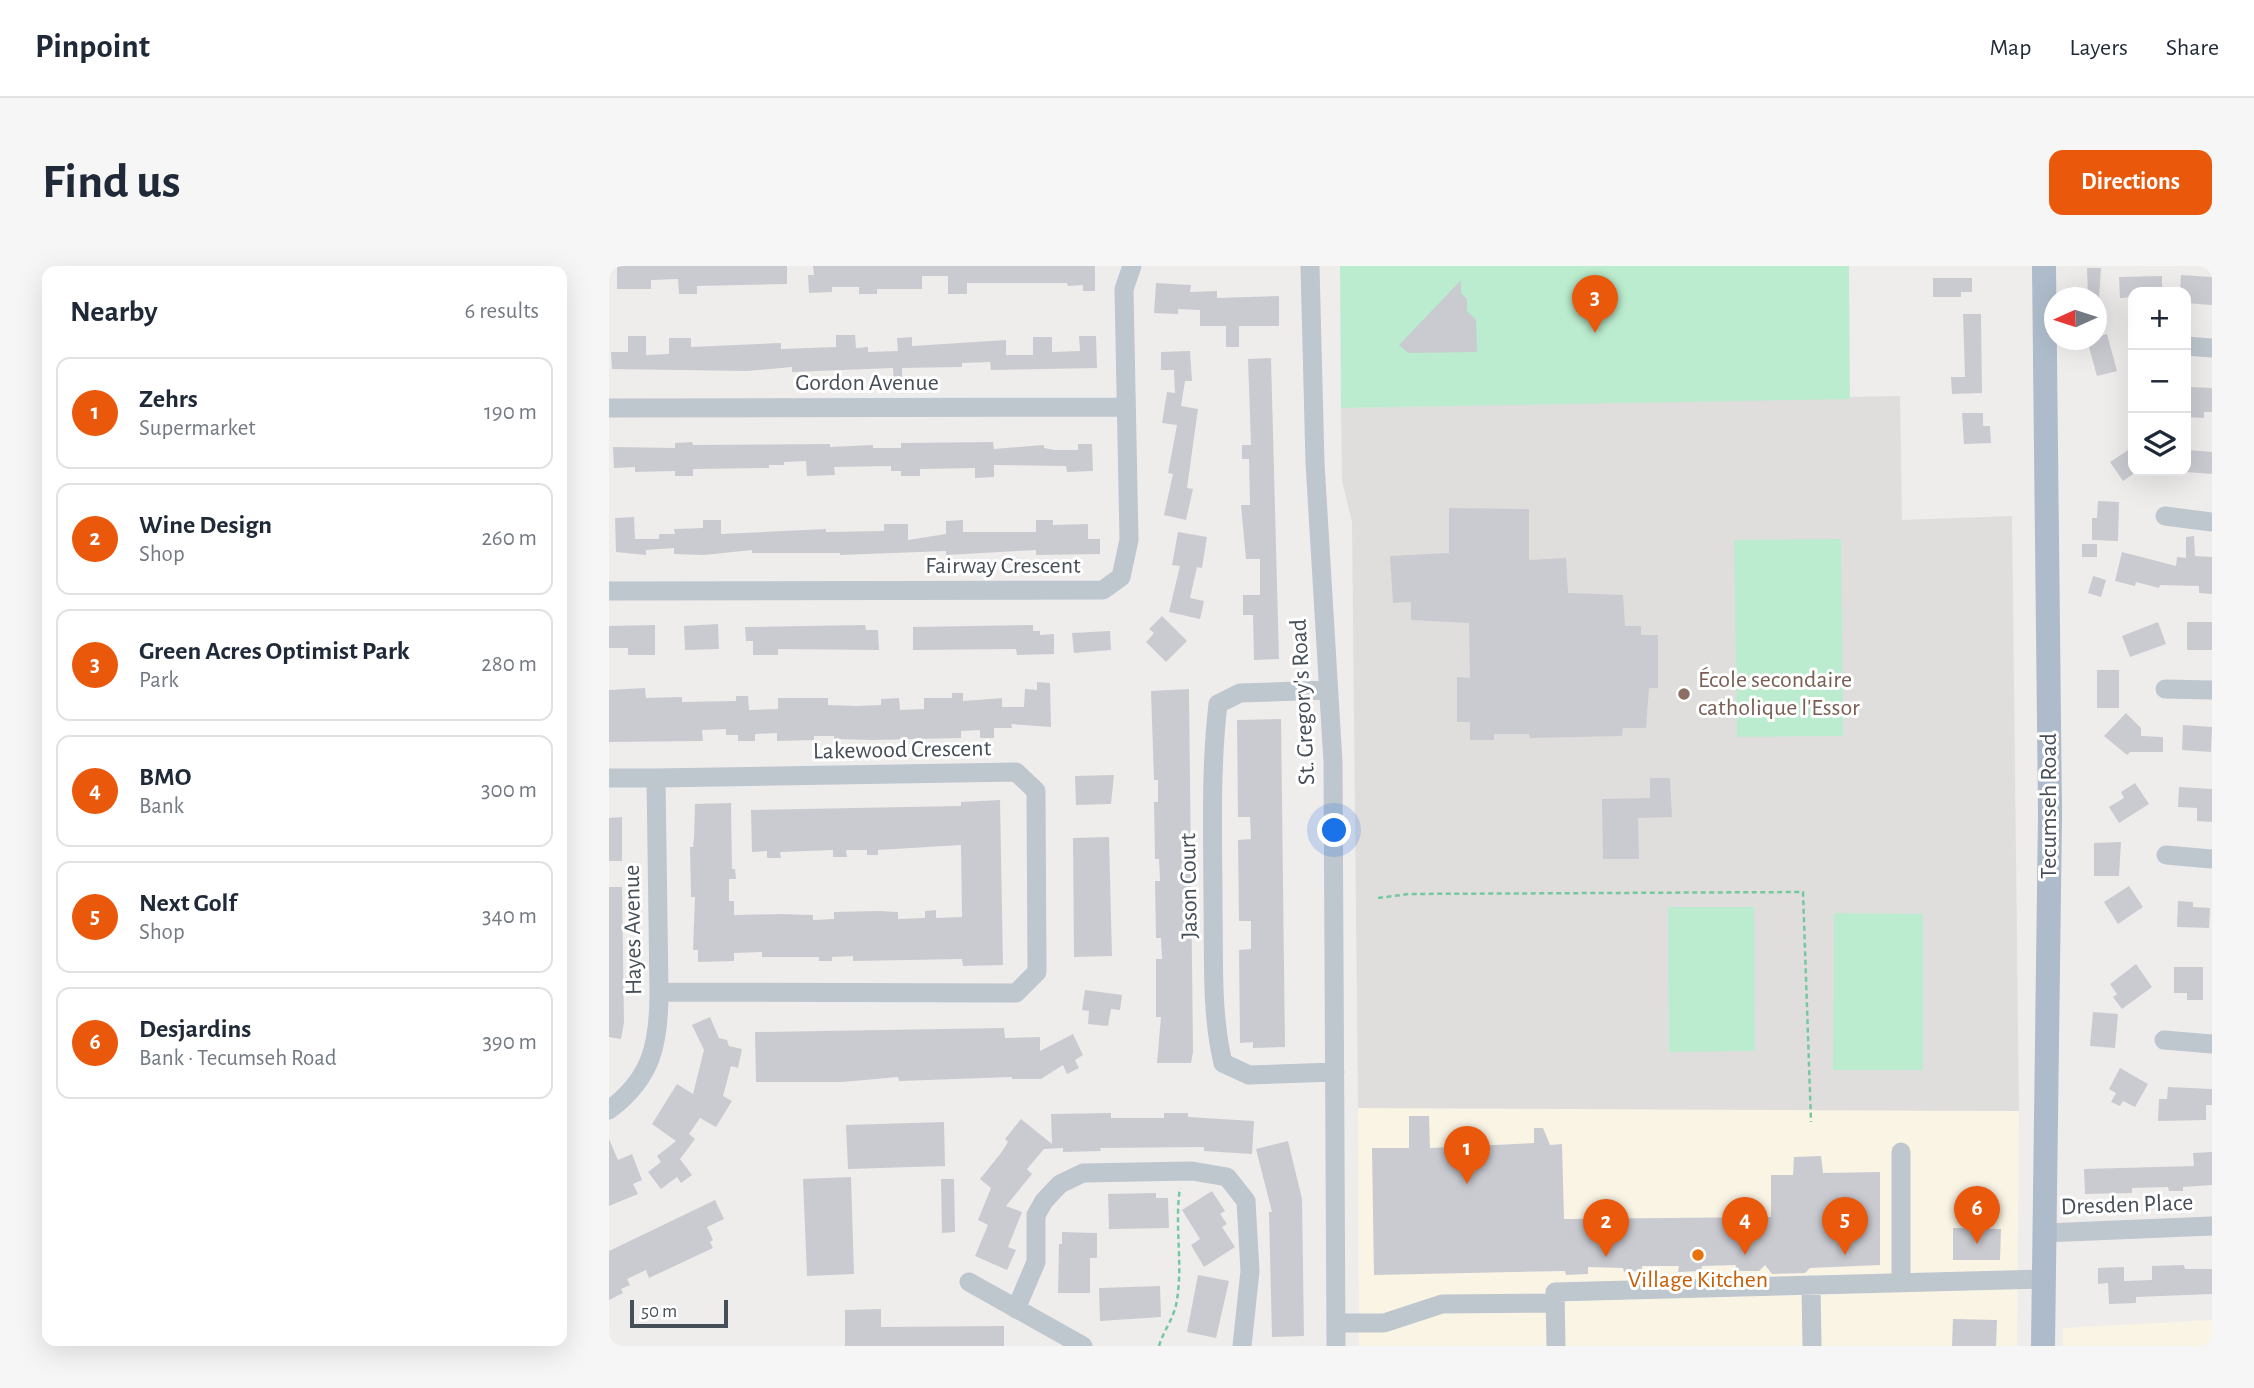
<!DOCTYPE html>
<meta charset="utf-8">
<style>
:root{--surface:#fff;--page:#f6f6f7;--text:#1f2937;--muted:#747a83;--line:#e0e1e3;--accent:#ea580c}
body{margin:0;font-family:"Alegreya Sans",sans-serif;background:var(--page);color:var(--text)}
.controls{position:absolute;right:21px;top:21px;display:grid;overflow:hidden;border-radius:14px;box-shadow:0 7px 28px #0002}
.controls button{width:63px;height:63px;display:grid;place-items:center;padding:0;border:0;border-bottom:2px solid var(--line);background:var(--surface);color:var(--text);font:35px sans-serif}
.compass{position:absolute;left:1435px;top:21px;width:63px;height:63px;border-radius:50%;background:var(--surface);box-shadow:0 7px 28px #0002;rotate:267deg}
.scale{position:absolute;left:21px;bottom:18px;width:98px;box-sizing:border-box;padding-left:7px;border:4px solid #464f58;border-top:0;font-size:19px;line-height:24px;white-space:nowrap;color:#464f58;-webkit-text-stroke:5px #fff;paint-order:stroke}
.you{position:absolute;left:726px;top:565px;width:24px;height:24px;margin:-18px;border:5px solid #fff;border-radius:50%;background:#1a73e8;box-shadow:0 0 0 10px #1a73e833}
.badge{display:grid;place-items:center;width:46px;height:46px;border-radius:50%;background:var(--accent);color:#fff;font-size:23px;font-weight:700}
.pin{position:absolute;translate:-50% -58px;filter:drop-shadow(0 2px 4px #0008)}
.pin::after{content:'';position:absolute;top:37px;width:24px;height:21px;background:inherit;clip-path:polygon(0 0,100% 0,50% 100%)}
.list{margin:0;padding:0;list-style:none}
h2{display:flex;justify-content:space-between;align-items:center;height:91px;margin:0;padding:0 28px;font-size:30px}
h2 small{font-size:23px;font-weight:400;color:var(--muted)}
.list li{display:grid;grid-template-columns:46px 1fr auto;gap:21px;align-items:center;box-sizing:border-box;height:112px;margin:0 14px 14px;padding:0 14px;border:2px solid var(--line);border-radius:14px}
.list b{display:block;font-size:26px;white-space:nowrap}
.list p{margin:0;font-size:23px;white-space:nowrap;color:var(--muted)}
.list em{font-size:23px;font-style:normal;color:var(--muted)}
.icon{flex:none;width:38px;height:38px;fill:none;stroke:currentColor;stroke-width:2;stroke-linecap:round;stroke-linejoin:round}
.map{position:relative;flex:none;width:1603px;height:1080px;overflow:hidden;border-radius:14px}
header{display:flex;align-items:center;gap:42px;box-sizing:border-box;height:98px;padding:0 35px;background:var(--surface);border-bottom:2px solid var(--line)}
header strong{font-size:33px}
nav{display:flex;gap:38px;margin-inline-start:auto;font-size:24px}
.intro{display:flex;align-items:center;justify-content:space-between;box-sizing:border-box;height:168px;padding:0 42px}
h1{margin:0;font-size:49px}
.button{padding:18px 32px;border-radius:14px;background:var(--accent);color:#fff;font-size:24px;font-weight:700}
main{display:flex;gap:42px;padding:0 42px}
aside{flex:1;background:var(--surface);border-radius:14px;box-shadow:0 7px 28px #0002}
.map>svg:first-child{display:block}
</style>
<header>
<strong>Pinpoint</strong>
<nav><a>Map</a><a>Layers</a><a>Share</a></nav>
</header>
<div class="intro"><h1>Find us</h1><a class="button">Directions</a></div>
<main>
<aside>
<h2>Nearby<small>6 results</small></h2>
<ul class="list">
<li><span class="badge">1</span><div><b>Zehrs</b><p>Supermarket</p></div><em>190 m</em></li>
<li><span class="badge">2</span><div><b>Wine Design</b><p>Shop</p></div><em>260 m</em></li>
<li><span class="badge">3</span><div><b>Green Acres Optimist Park</b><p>Park</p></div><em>280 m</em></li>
<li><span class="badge">4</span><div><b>BMO</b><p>Bank</p></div><em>300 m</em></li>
<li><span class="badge">5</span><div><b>Next Golf</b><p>Shop</p></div><em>340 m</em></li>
<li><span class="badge">6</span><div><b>Desjardins</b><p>Bank · Tecumseh Road</p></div><em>390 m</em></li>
</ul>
</aside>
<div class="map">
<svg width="1603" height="1080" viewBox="0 0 1603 1080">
<rect width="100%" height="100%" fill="#efecec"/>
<!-- commercial -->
<path fill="#faf4e5" d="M749,842L1410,845L1408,1080H750Z
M1603,1054V1080H1454V1062Z"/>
<!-- education -->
<path fill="#e0dddd" d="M1291,130L1293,254L1403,250L1410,845L749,842L743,256L733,215L732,142Z"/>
<!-- green -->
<path fill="#bbeccf" d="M731,0H1240L1241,133L732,142Z
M1232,273L1234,470L1128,471L1125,274Z
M1059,641H1145L1146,785L1060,786Z
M1225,647L1314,648V804H1224Z"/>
<!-- building -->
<path fill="#cacbd1" d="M8,0H178V18L88,20V28H70L69,13L42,14V23H8Z
M204,0H486V25H474V19L459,20L458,17H358V28H339V10H313V23H268V28H250V21H223V26L200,27L199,9H205Z
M1478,2H1492L1490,32H1479Z
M1572,9L1603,11V39L1577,37V26H1571Z
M1553,10V26H1524V31L1511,32L1510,11Z
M1324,12H1363V26H1352V31H1324Z
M852,14V27L858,33V45L867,54L868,86L799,87L790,79Z
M547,17L582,19L581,26L608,25V32L670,30V60H630V81H617V60H591V44L569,43V48L545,47Z
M1354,48H1372L1373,127L1343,128L1342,111H1356Z
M1498,68L1508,105L1488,110L1478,74H1488V71Z
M227,69H246L247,82L259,81V86L289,85L288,72L303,71V80L397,74V89H424V71H443V86L471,85L470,70H487L488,102L382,104L381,96L353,97V101L293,102V123H285L284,102L183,106V101L138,105L3,103L2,86H19V70H37V89L60,88V72H82V81L172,77V83L227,81Z
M581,85L583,115H576L572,140L589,143L578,222L584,223L577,254L555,249L564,208L559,207L568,159L553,157L558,126L566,127L565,104H552V86Z
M662,92L670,393L645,394L644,349H634V329H651V293H637L632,239H641L640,193H633V179H642L639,93Z
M1581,121L1603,122V146H1595V152L1579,151Z
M1353,147H1374V160H1381L1382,177L1355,178Z
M83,176L84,179L221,178V181L264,179V182H292V177L384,176L385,183L435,179V182L446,184H469V178H483L484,205L458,206L457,200L385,199V211L366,212V202L311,203V210H292V205H282V200L225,201L226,209L198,210L197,195L175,196V199H160V202L84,203V210H66V205L26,206V201L5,202L4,181L66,182V177Z
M1524,181V208L1514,215L1501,196Z
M1579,184L1603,186V208L1577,206Z
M1489,235L1510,236L1509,275L1483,274V252H1488Z
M840,242L920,243V294L957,292L959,327L1014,329L1016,360H1032V369H1049V422H1040L1037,462H1014L1013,470L921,472L920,468H885V474H861V456H848V411L861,412L860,357L802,354V336L784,337L781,290L840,287Z
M25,251L26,273H50V268H66L65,263L94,262V254H112V268L217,263V266L275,265V258H299V274L337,268V255L354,254V266H427V254H444V259L479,258V273H491V288L427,289V284L337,289V285L231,289V287H143V284L95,289L65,288V282L37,284V289L7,286L6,252Z
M569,266L598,271L593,302L588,301L581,332L595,335L591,353L560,346L571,300L563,299Z
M1585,270L1586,290L1603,291V328L1590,327V320L1551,319L1550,322L1527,316L1526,320L1506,315L1513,286L1567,300L1568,291L1577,292V271Z
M1473,278H1488V291H1473Z
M1484,310L1497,314L1492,331L1479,327Z
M553,350L578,375L557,396L537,376L545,367L540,363Z
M1549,356L1557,378L1521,391L1513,370Z
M1578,356H1603V384H1578Z
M109,358L110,383L76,384L75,360Z
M46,359V389H19V382H0V360Z
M256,359L257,364H269L270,384L169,383V389H144V375H137L136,361Z
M424,359V365H431V369L445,368V388L408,389L407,383L304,384V361Z
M501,365L502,384L465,387L463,367Z
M1488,404H1510V442H1488Z
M428,416L441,417L442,461L402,458L403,462H385V472H371V464L352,465V472L264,474L225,473V470H205V474L168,475V467L146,468V475H129V469H117V463L93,464L94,475L0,476V424L36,422L37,432L73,431V436L127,435V430H139L140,444L169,443V432H219V439L248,440L272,439V433L290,432L291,444L315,443V432H343V427H354V435L393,432V441H415L416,423L428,424Z
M580,423L584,786L582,797H548L552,751H547V693H553L552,672H547L546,615H551L550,593H546L545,536H549V514H545L542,425Z
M1517,447L1532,462V470L1554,471V486H1521L1518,489L1495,470Z
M672,453L676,781L644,782V776L631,777L630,684L642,683V655H630L629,574L642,573L641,551H629L628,454Z
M1574,459L1603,461L1602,486L1573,484Z
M505,509L502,538L467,539L466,510Z
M1041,512H1061L1063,551L1029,552L1030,593H994L993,533L1041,532Z
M1526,517L1540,538L1510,557L1500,541L1515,532L1512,526Z
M1570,521L1603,523V556L1588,555V542L1569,541Z
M391,534L394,699L354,700L353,693L244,695V690L223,691V695H210V691H153V686L125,687V695L89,696V684H84L86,631H82L81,581H84L85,572L86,538L122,537L123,603H126L127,613H120V635H125V649L172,648L204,649V654L225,653V646L269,645L289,646V653L316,652V645L327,644V652L353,651L352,579L269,584V589H258V584H237L238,591H224V584L171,586L172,592H158V585L143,586L142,544L352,540V536Z
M13,551V595H0V552Z
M500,571L503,690L465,691L464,572Z
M1512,576L1510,610H1485V577Z
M1520,620L1534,641L1509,658L1495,636Z
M0,621H13L15,756L12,773L0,771Z
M1569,635L1584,636V641L1601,642L1600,662L1568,661Z
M1527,698L1543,721L1513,743L1504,731L1508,728L1501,718Z
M1565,701H1594V734H1578V727H1565Z
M476,724L513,729L511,744L502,743L499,760L479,758L480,745L473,744Z
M1484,746L1509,748L1506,782L1481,780Z
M101,751L110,772L118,774L120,780L133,783L129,802L122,800L114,830L123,835L107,861L91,852L80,868L86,873L71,893L83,909L72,917L68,911L52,923L39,906L52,896L48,890L67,875L43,858L68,818L84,828L95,784L83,759Z
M395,762L396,772L431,771V785L464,768L474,789L466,794L470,802L458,808L454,799L432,813H403V811L290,815L289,811L233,816H147L146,766Z
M1511,802L1539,818L1526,841L1514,835L1511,840L1502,836L1507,827L1500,823Z
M1559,821L1603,823V839H1597V854L1549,855L1550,833H1558Z
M502,847V852H555V847H579V851L645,855L643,888L595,885V881L491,882L492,885L454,886V882L435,883L418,903L423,908L397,940L413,946L399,981L407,984L398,1004L366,990L379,959L369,954L382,922L371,913L392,887L399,876L396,873L412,853L443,878L442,848Z
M800,850H820L821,882L925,877V862H934L941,879L953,878L955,953L1162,951V909H1184L1185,891L1212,890L1214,907L1271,906V999L1201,1002L1196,1007L1163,1008L1156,999L1150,1005H1126L1127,999L1093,1000L1092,1005L1069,1006L1070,1000H1033V1005L1015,1006L1014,1002L979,1001V1008L957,1009L956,1005L765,1009L763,882H800Z
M335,856L336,900L239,903L237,859Z
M0,873L9,894L23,888L33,914L24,918L29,928L0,940Z
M679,875L693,933L695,1070L663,1071L660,946H663L647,883Z
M1603,886V919L1574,921V925H1560L1559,921L1523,922V927L1476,928L1475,903L1585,900L1584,887Z
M242,911L245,1008L198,1010L194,913Z
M332,913H345L346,966L333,967Z
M603,925L616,945L611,948L618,958L613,961L626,981L595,1001L582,979L591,973L573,944Z
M547,927V932H559L560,962L500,963L499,928Z
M106,934L115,953L98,961L104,974L101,976L104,982L40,1012L37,1004L18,1013L21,1019L12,1023L14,1027L0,1034V985Z
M1344,962L1392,963L1391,994H1344Z
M453,966L488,967V992H481V1027H449L450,978H453Z
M1575,999L1576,1003H1603V1028L1527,1031V1037L1500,1038L1499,1017L1489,1018V1002L1515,1001V1015L1543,1014V1000Z
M589,1009L620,1015L607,1072L578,1066Z
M551,1020L552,1051L491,1055L490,1022Z
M272,1043V1061L395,1060V1080H236V1044Z
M1344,1053L1388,1054L1387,1080H1343Z"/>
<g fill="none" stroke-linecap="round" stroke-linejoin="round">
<!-- path -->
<path stroke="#75c8a0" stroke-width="2.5" stroke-dasharray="5 3.5" stroke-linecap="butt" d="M769,632L800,628L1194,626L1202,856
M550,1080C554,1066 564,1053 567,1039C575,1001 565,961 571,922"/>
<!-- minor -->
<path stroke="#bec6ce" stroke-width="19" d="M701,0L706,197L724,496L727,1080
M1577,80L1603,82
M0,142L517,141
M1556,250L1603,256
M0,325L494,324L512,311L520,274L515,23L523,0
M1556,423L1603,424
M718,424L631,427L609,438C601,506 604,573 604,642C605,693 602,747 614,797L640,809L726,806
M0,512H47L50,726C50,778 43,812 0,844
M47,512L407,506L427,525L428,706L407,727L50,726
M1557,589L1603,593
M1555,774L1603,778
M1292,886V1017
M1435,967L1603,960
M360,1016L474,1080
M1202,1019L1203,1080
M407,1043L427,996V949L435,935L451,918L474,907L583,905L618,911L637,935L641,1005L633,1080
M728,1057H775L833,1038L946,1037
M947,1080L946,1026L1435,1013"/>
<!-- major -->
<path stroke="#adbbca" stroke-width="24" d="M1434,1080L1441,547L1435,0"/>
</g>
<!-- markers -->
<circle fill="#8d6e63" stroke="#fff" stroke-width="2.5" cx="1075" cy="428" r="7"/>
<circle fill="#e8710a" stroke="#fff" stroke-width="2.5" cx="1089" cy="989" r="7"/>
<g text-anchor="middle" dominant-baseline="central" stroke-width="6" stroke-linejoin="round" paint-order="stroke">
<!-- street labels -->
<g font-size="24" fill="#464f58" stroke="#fff">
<text x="258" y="117">Gordon Avenue</text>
<text x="394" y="300">Fairway Crescent</text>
<text transform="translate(694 436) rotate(-93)">St. Gregory's Road</text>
<text transform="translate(293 484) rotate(-1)">Lakewood Crescent</text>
<text transform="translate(1440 540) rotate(-90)">Tecumseh Road</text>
<text transform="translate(580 620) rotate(-91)">Jason Court</text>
<text transform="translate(24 664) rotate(-91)">Hayes Avenue</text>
<text transform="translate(1518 939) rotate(-2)">Dresden Place</text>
</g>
<!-- education labels -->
<g font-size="24" fill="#785e54" stroke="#fff" text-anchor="start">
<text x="1089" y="414">École secondaire<tspan x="1089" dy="28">catholique l'Essor</tspan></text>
</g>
<!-- food labels -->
<g font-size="24" fill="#c56008" stroke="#fff">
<text x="1089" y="1014">Village Kitchen</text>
</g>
</g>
</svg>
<div class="controls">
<button>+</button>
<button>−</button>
<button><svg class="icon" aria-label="layers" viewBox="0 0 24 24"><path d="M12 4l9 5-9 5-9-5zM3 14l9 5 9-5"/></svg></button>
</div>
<svg class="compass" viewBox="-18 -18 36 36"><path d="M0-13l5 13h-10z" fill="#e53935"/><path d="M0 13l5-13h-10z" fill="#747a83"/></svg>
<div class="scale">50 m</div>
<div class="you"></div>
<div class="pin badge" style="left:858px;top:918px">1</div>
<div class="pin badge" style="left:997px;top:991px">2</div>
<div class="pin badge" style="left:986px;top:67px">3</div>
<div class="pin badge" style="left:1136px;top:989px">4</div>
<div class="pin badge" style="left:1236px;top:989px">5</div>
<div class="pin badge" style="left:1368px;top:978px">6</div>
</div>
</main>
